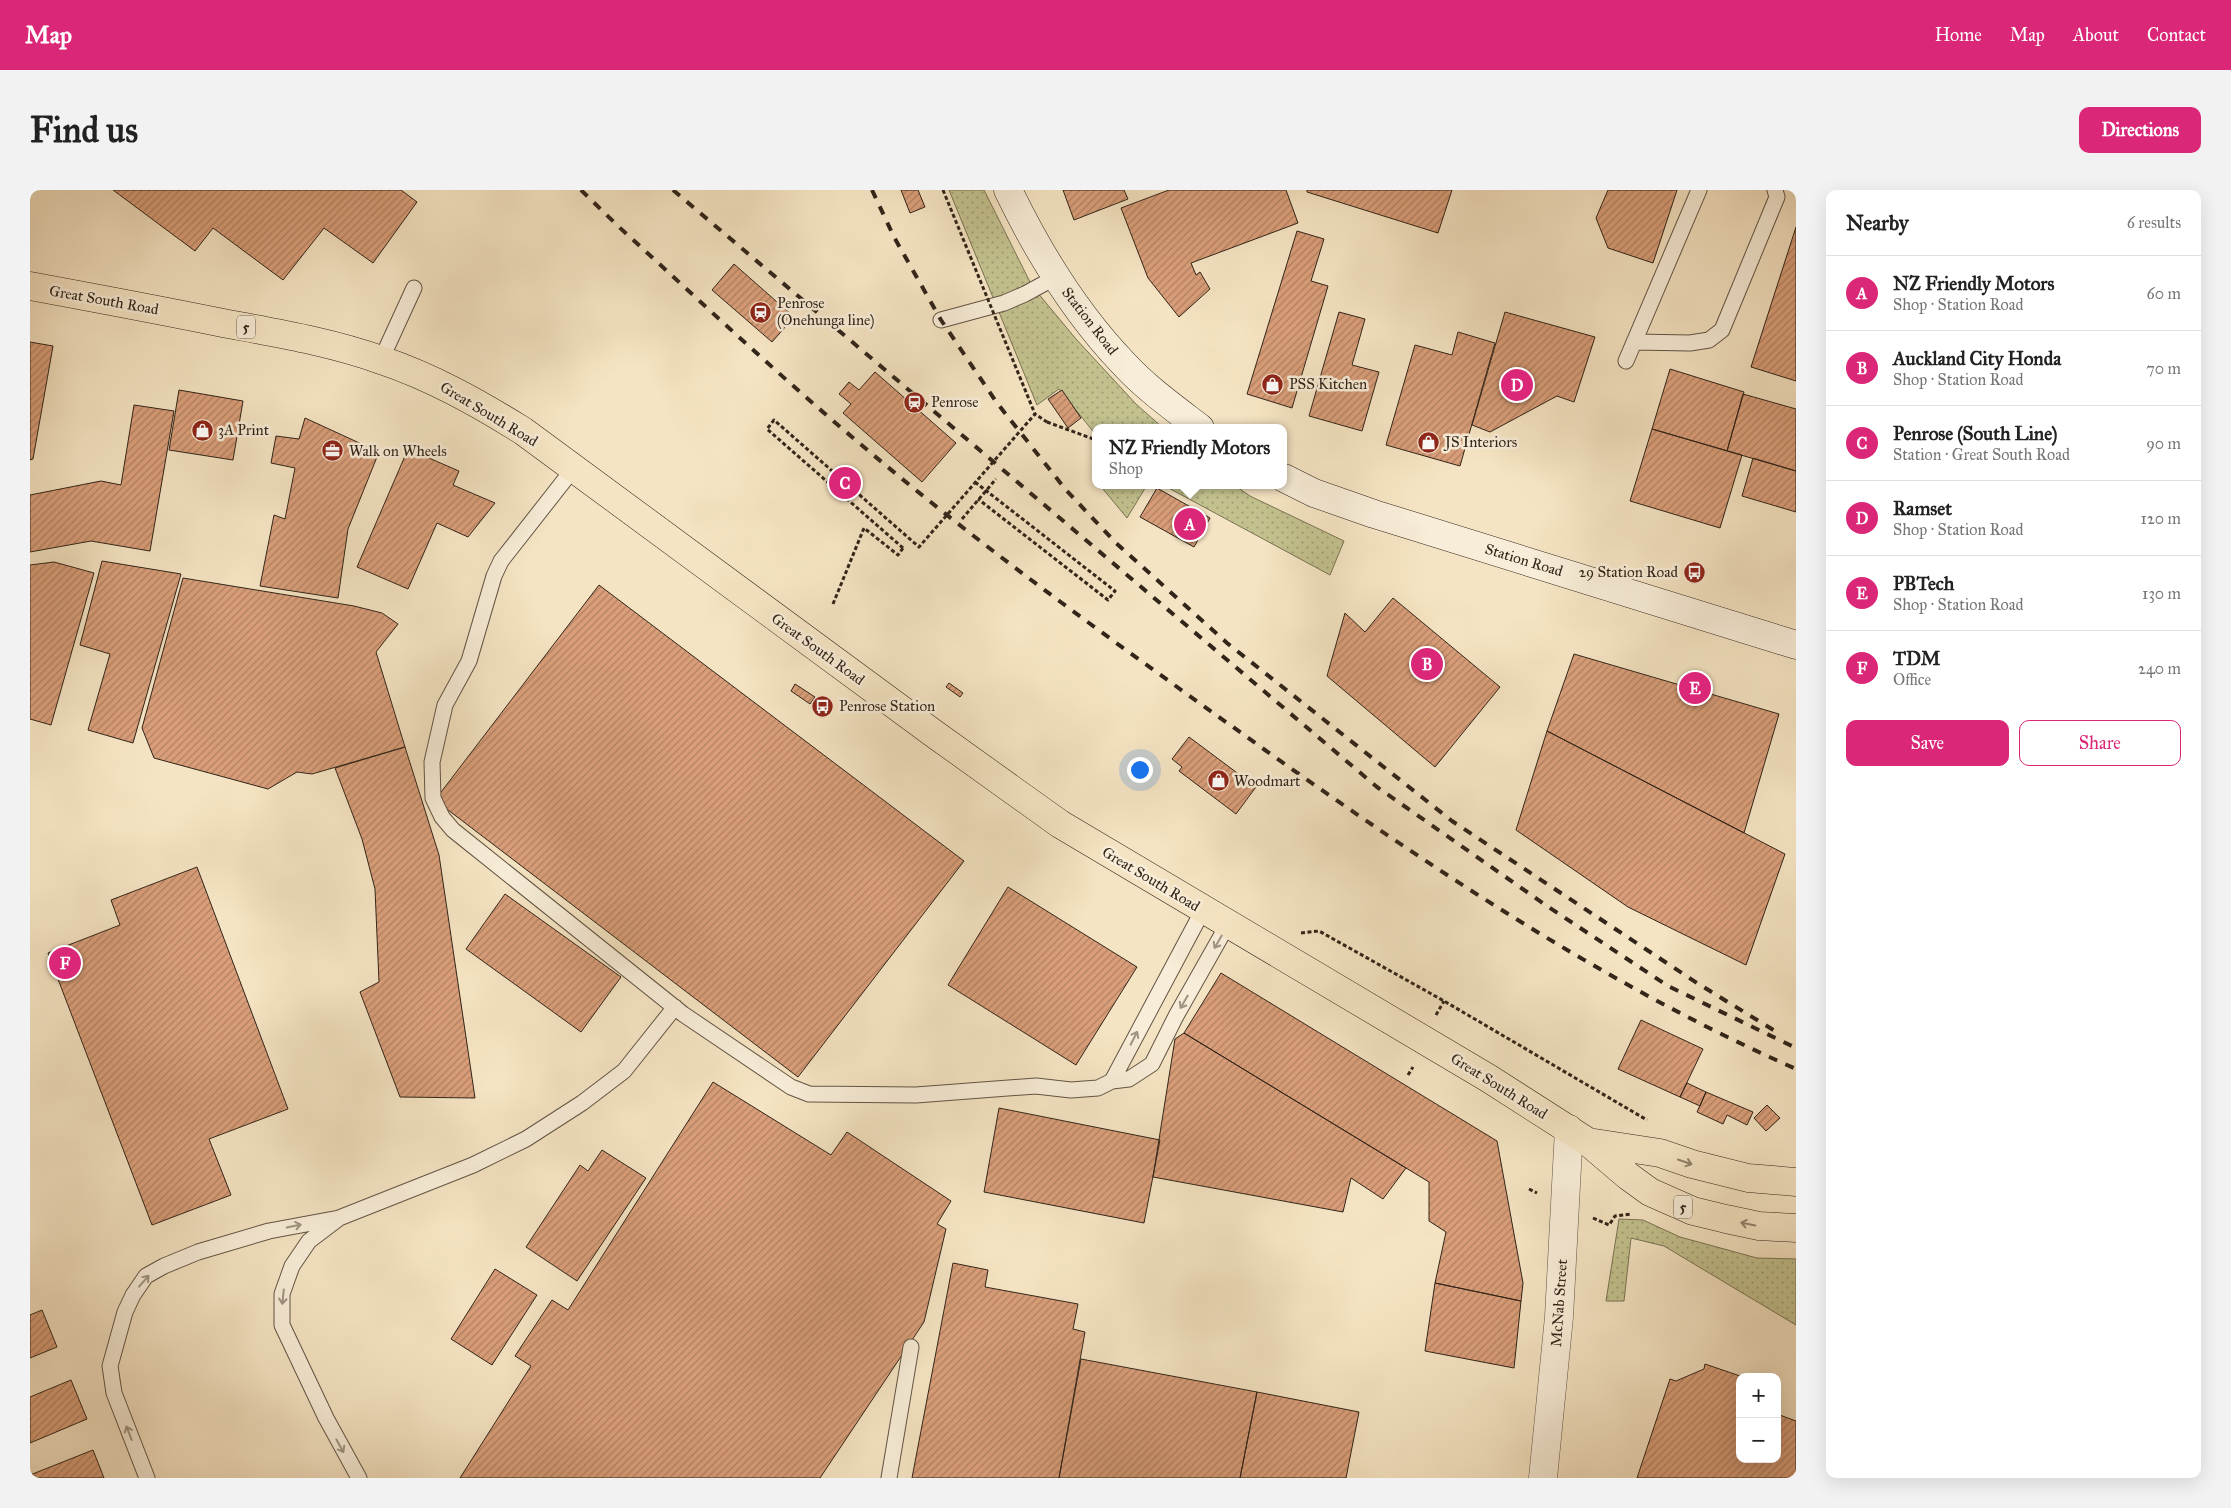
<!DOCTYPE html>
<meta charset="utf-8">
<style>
:root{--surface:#fff;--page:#f2f2f2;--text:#222;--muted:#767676;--line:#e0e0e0;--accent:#db2777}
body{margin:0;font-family:"IM FELL Great Primer",serif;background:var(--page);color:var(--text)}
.controls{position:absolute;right:15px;bottom:15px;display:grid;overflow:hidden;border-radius:10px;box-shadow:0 5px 20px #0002}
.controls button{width:45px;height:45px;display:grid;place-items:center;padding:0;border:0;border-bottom:1px solid var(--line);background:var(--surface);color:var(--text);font:25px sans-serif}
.you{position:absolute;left:1109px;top:579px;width:18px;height:18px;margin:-12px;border:4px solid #fff;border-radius:50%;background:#1a73e8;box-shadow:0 0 0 8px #1a73e833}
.badge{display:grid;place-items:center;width:32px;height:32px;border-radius:50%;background:var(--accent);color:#fff;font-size:16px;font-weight:700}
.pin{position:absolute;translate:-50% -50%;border:2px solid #fff;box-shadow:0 1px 5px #0006}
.popup{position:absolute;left:1062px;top:234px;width:195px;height:65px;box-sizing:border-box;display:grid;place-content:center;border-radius:10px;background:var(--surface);filter:drop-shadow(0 1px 4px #0005);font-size:16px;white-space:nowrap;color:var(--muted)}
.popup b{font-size:19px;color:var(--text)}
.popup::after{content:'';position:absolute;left:50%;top:100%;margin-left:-10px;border:10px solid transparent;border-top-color:var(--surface)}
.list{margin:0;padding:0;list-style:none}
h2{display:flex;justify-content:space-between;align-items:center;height:65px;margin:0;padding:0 20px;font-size:21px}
h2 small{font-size:16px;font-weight:400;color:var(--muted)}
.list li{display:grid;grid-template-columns:32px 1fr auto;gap:15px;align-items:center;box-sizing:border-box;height:75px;padding:0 20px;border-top:1px solid var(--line)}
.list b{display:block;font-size:19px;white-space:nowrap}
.list p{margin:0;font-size:16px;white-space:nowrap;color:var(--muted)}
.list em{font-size:16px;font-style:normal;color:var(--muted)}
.actions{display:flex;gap:10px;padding:15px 20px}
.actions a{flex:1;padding:11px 0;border:1px solid var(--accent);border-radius:10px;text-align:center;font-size:18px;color:var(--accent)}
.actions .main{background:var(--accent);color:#fff}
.map{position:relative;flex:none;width:1766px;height:1288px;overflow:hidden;border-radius:10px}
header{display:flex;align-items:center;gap:30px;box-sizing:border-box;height:70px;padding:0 25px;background:var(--accent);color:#fff}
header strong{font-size:24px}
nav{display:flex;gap:28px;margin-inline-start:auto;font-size:18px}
.intro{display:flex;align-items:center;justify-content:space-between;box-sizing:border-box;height:120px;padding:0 30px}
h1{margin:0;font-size:35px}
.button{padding:12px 22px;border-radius:10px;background:var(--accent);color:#fff;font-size:18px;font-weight:700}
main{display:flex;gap:30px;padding:0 30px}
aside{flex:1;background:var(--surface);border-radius:10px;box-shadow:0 5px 20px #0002}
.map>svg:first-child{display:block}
</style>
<header>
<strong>Map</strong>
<nav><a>Home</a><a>Map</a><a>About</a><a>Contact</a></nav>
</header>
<div class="intro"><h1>Find us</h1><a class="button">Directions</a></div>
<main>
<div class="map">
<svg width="1766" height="1288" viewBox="0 0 1766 1288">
<defs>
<pattern id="grass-dots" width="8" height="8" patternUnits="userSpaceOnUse" patternTransform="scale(1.25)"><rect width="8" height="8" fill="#c3c28f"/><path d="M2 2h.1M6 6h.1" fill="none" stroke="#9f9d74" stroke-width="1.8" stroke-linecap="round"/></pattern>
<pattern id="building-hatch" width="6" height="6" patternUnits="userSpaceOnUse" patternTransform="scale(1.25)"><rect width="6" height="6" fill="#da9f7a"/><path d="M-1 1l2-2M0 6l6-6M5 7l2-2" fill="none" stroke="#b18163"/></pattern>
</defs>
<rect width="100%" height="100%" fill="#f5e4c3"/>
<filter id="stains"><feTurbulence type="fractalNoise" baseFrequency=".004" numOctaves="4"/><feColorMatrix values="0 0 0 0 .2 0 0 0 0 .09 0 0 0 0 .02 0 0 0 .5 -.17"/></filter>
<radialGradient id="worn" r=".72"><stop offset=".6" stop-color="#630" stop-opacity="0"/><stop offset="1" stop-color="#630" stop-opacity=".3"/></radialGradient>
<!-- grass -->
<path fill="url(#grass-dots)" stroke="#7a7354" d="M919,0H954L1002,96L1046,149L1106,214L1133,238H1066V245L1029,199L1007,215Z
M1076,295H1117L1097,328L1073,299Z
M1133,295H1204L1220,306L1314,351L1300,385Z
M1589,1029L1613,1030L1650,1047L1727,1068L1766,1069V1135L1634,1056L1601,1048L1594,1111H1576Z"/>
<!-- building -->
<path fill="url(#building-hatch)" stroke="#312419" d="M83,0H371L387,12L343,73L294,38L253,90L183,38L165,61Z
M871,0H888L895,17L880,23Z
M1033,0H1094L1098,9L1044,30Z
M1139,0H1256L1268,33L1161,73L1166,85L1170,82L1180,99L1149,127L1118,88L1091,18Z
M1277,0H1422L1408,43L1277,2Z
M1578,0H1647L1623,73L1578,58L1566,28Z
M1766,37V191L1721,177Z
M1267,41L1294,49L1281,91L1298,96L1262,218L1217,204Z
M704,74L764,127L742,152L682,100Z
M1309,122L1335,129L1322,175L1349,182L1332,241L1279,226Z
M1475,122L1565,147L1544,212L1527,206L1460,242L1442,235Z
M1428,142L1465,153L1430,276L1356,255L1385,155L1422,165Z
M0,152L23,156L3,269L0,270Z
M1640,179L1714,202L1697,261L1622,239Z
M845,182L926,253L892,292L813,223L821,214L809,204L819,192L829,200Z
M149,200L213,211L203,270L139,260Z
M1032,200L1051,228L1038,238L1018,209Z
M1713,204L1766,219V281L1697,261Z
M104,215L144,221L120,361L61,351L0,362V305L71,291L91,295Z
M275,228L349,262L318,339L308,408L230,396L244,325L255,329L265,278L241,273L246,246L269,249Z
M1622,239L1712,265L1690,338L1600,311Z
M378,259L429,281L423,295L465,313L438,347L407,333L378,399L327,377Z
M1723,268L1766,281V322L1712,306Z
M1127,298L1180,328L1164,357L1110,327Z
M72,371L151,384L103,553L58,540L80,464L50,455Z
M24,372L64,383L21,535L0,529V375Z
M153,388L324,416L352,423L368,434L346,462L375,557L282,584L267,582L238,599L124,568L112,538Z
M569,395L934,671L768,887L405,610Z
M1363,408L1470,497L1405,577L1297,486L1315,423L1335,442Z
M1544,464L1749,524L1714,643L1517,541Z
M919,493L933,503L930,507L916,497Z
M765,494L785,507L780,514L761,501Z
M1517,541L1755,664L1716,775L1598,717L1486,640Z
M1159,547L1226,597L1206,624L1149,581L1152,577L1142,569Z
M375,557L409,665L445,908L370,907L330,802L349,792L345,699L332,649L305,578Z
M167,677L258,919L179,949L201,1005L122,1035L18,763L90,735L81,710Z
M978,697L1107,777L1046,875L918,795Z
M475,704L591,787L551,842L436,759Z
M1191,783L1467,951L1493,1093L1491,1111L1405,1093L1416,1042L1399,1031V992L1154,843Z
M1611,830L1673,859L1650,907L1588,879Z
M1154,843L1376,978L1353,1009L1321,988L1313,1022L1123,987L1145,849Z
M683,892L801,965L817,942L921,1011L907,1034L916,1039L894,1132L790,1288H430L501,1176L485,1166L522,1110L538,1120Z
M1657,893L1676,902L1670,916L1650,907Z
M1676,902L1723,922L1717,935L1697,925L1693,934L1667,922Z
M1737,915L1750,928L1736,941L1724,928Z
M969,918L1130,950L1114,1033L954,1002Z
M572,960L616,988L547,1091L496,1057L550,975L558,981Z
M923,1073L958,1080L955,1097L1048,1114L1043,1139L1055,1142L1029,1288H882Z
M465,1079L507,1105L462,1175L421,1149Z
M1405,1093L1491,1111L1484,1178L1395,1161Z
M12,1120L27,1157L0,1168V1125Z
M1051,1169L1227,1202L1210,1288H1029Z
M1675,1174L1713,1187H1710V1269H1747V1224L1766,1231V1288H1607L1640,1189L1646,1191L1674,1179Z
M41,1190L57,1229L0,1253V1207Z
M1227,1202L1329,1222L1316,1288H1210Z
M63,1260L74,1288H0V1285Z"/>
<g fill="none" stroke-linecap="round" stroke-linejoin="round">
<defs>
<path id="lane" d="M911,130L974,113L995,104L1026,87
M1604,152L1660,153L1679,150L1692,140L1747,7L1745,0
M351,170L384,98
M1596,171L1669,0
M544,278L471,371L464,386L439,471L415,515L402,572L403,608L412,627L423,640L653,824L761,897L779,904L886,905L1006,896L1041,900L1068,898L1082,891L1099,889L1122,874L1146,826L1198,734
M1082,891L1173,720
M308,1029L279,1051L262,1076L252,1104V1135L296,1228L329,1288
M117,1288L84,1203L80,1176L95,1122L103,1105L116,1086L134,1076L168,1062L239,1041L309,1028L443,975L496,949L552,913L594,881L645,817
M859,1288L881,1157"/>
<path id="street" d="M1513,1288L1529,1127L1539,939"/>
<path id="secondary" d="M978,0C1008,62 1046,124 1094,174C1116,198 1144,218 1170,238
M1254,288L1284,303L1344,324L1766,455"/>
<path id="primary" d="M0,96C65,108 129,120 193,133C246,143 301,152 351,170C402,187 448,213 493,241L903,543L1030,634L1458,888L1558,952L1598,986L1620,1002L1663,1021L1696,1029L1729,1036L1766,1038
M1558,952L1630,963L1662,974L1718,988L1766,992"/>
</defs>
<!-- lane casing -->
<use href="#lane" stroke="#625444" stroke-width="17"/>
<!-- street casing -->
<use href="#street" stroke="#625444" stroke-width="29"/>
<!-- secondary casing -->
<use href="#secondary" stroke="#312419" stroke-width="29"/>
<!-- primary casing -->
<use href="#primary" stroke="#312419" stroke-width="29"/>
<!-- path -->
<path stroke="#312419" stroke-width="3" stroke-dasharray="4 2.5" stroke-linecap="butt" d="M1017,232L1066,250
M932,329L966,289
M803,414L834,338L868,365L873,358
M1271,743L1289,741L1414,811L1617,930
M1406,825L1414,811
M1378,885L1383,877
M1499,999L1507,1003
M1563,1028L1579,1035L1585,1026L1601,1024"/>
<!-- lane -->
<use href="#lane" stroke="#f8edd8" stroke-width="15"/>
<!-- street -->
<use href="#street" stroke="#f8edd8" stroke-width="28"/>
<!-- secondary -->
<use href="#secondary" stroke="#f8edd8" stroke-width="28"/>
<!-- primary -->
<use href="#primary" stroke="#f5e4c3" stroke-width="28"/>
<!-- rail -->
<path stroke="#312419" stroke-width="4" stroke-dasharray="9 9" stroke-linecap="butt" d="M551,0L589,37C668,109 746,183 828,252C957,362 1097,461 1235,560C1404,680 1576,795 1766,879
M643,0L1347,597L1517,716L1638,796L1766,858
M842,0L864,47L911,130L967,213L1036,300L1086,353L1197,453L1422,631L1667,793L1745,841"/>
<!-- path-bridge -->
<path stroke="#312419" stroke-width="3" stroke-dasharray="4 2.5" stroke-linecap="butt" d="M913,0L1005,224
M945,292L1085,401L1078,410L948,309
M873,358L737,239L744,230L889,357L1005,224L1017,232"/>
</g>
<!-- one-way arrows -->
<defs><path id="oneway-shaft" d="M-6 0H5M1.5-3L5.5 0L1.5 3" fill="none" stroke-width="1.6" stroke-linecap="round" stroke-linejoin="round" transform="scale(1.25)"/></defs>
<g stroke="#9e9382">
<use href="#oneway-shaft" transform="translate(1188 752) rotate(120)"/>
<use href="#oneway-shaft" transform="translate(1154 812) rotate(120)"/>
<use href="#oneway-shaft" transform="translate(1104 848) rotate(-63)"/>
<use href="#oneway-shaft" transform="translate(264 1036) rotate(-12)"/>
<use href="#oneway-shaft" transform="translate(114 1091) rotate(-49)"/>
<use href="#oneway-shaft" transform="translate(253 1107) rotate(96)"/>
<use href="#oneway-shaft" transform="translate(99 1243) rotate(-111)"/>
<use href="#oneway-shaft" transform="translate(310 1256) rotate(61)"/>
</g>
<g stroke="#93846e">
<use href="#oneway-shaft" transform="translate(1655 972) rotate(19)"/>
<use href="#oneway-shaft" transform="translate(1718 1034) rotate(-169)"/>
</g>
<!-- icons -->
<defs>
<symbol id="station-disc" viewBox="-11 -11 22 22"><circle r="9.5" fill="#8f2418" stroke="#f8edd8"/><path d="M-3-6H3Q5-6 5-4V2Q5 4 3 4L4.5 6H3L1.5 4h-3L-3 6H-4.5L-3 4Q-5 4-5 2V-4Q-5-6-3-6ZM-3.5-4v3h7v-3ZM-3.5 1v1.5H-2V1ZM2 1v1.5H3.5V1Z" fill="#fff"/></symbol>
<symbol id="shop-disc" viewBox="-11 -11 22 22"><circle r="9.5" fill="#8f2418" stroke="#f8edd8"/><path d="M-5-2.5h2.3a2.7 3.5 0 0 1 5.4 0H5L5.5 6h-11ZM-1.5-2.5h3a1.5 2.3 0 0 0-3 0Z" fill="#fff"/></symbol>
<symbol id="office-disc" viewBox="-11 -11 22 22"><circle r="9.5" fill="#8f2418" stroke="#f8edd8"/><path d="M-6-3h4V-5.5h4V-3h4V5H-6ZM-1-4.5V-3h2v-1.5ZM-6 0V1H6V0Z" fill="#fff"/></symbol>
<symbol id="bus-disc" viewBox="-11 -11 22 22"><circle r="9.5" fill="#8f2418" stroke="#f8edd8"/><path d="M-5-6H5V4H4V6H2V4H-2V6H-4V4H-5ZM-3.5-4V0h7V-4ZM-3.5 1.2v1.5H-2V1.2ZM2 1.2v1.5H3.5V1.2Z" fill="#fff"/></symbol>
</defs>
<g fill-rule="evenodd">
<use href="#station-disc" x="718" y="110" width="25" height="25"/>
<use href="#shop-disc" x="1230" y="182" width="25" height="25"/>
<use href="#station-disc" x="872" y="200" width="25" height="25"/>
<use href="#shop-disc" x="160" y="228" width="25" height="25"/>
<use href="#shop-disc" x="1386" y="240" width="25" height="25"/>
<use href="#office-disc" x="290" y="248" width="25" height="25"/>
<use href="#bus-disc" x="1652" y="370" width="25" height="25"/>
<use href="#bus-disc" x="780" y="504" width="25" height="25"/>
<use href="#shop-disc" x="1176" y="578" width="25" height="25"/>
</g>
<g text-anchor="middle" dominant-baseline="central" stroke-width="5" stroke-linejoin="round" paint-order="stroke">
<!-- shield labels -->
<g fill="#f8edd8" stroke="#6d6052" stroke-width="1">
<rect x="207" y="125.5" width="18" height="23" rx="4"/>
<rect x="1644" y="1005.5" width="18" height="23" rx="4"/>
</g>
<g font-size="14" font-weight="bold" fill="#312419">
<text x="216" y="137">5</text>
<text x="1653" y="1017">5</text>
</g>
<!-- street labels -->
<g font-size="15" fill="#312419" stroke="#f8edd8">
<text transform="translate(74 110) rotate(10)">Great South Road</text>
<text transform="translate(1060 131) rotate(52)">Station Road</text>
<text transform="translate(459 224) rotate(31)">Great South Road</text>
<text transform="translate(1494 370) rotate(17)">Station Road</text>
<text transform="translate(788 459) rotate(36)">Great South Road</text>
<text transform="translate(1121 689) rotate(31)">Great South Road</text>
<text transform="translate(1469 896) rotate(32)">Great South Road</text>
<text transform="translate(1529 1113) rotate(-86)">McNab Street</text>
</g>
<!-- poi labels -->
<g font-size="15" fill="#312419" stroke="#f8edd8" text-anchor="start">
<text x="747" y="113">Penrose<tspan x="747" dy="17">(Onehunga line)</tspan></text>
<text x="1259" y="194">PSS Kitchen</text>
<text x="901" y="212">Penrose</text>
<text x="188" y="240">3A Print</text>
<text x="1415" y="252">JS Interiors</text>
<text x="319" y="261">Walk on Wheels</text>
<text x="1648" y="382" text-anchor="end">29 Station Road</text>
<text x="809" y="516">Penrose Station</text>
<text x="1204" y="591">Woodmart</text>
</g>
</g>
<rect width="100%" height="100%" filter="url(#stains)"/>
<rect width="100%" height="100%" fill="url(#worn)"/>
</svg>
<div class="controls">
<button>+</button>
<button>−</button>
</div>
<div class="you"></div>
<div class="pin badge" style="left:1160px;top:334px">A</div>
<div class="popup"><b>NZ Friendly Motors</b>Shop</div>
<div class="pin badge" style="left:1397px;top:474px">B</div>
<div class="pin badge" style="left:815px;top:293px">C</div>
<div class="pin badge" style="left:1487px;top:195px">D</div>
<div class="pin badge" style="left:1665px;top:498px">E</div>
<div class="pin badge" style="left:35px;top:773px">F</div>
</div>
<aside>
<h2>Nearby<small>6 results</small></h2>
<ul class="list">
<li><span class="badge">A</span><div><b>NZ Friendly Motors</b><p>Shop · Station Road</p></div><em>60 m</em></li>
<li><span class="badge">B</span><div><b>Auckland City Honda</b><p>Shop · Station Road</p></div><em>70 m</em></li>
<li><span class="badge">C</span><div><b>Penrose (South Line)</b><p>Station · Great South Road</p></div><em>90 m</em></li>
<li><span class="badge">D</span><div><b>Ramset</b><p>Shop · Station Road</p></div><em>120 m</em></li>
<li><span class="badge">E</span><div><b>PBTech</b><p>Shop · Station Road</p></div><em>130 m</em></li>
<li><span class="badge">F</span><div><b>TDM</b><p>Office</p></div><em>240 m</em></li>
</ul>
<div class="actions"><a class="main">Save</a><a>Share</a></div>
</aside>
</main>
